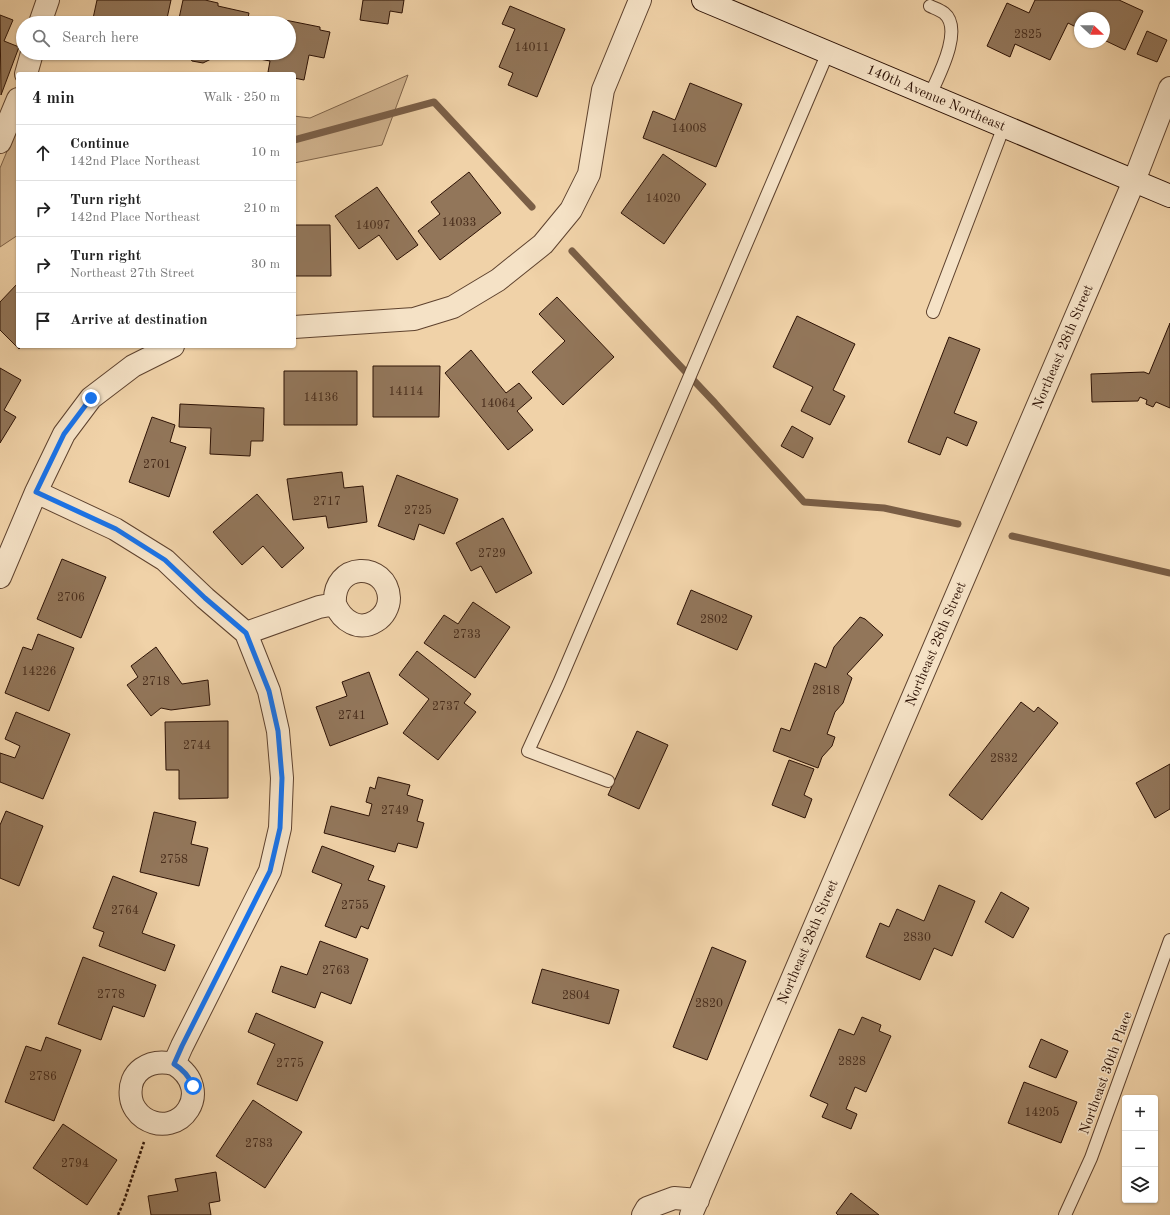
<!DOCTYPE html>
<meta charset="utf-8">
<style>
:root{--surface:#fff;--page:#f2f2f2;--text:#222;--muted:#767676;--line:#e0e0e0}
body{margin:0;font-family:"Old Standard TT",serif;background:var(--page);color:var(--text)}
.controls{position:absolute;right:12px;bottom:12px;display:grid;overflow:hidden;border-radius:4px;box-shadow:0 1px 3px #0004}
.controls button{width:36px;height:36px;display:grid;place-items:center;padding:0;border:0;border-bottom:1px solid var(--line);background:var(--surface);color:var(--text);font:20px sans-serif}
.compass{position:absolute;left:1074px;top:12px;width:36px;height:36px;border-radius:50%;background:var(--surface);box-shadow:0 1px 3px #0004;rotate:112deg}
.stop{position:absolute;width:12px;height:12px;margin:-9px;border:3px solid #1a73e8;border-radius:50%;background:#fff}
.stop.end{background:#1a73e8;border-color:#fff;box-shadow:0 1px 4px #0008}
.list{margin:0;padding:0;list-style:none}
h2{display:flex;justify-content:space-between;align-items:center;height:52px;margin:0;padding:0 16px;font-size:17px}
h2 small{font-size:13px;font-weight:400;color:var(--muted)}
.list li{display:grid;grid-template-columns:26px 1fr auto;gap:12px;align-items:center;box-sizing:border-box;height:56px;padding:0 16px;border-top:1px solid var(--line)}
.list b{display:block;font-size:15px;white-space:nowrap}
.list p{margin:0;font-size:13px;white-space:nowrap;color:var(--muted)}
.list em{font-size:13px;font-style:normal;color:var(--muted)}
.icon{flex:none;width:22px;height:22px;fill:none;stroke:currentColor;stroke-width:2;stroke-linecap:round;stroke-linejoin:round}
.map{position:relative;flex:none;width:1170px;height:1215px;overflow:hidden}
.search{position:absolute;background:var(--surface);box-shadow:0 1px 3px #0004;left:16px;top:16px;width:280px;height:44px;display:flex;align-items:center;gap:10px;box-sizing:border-box;padding:0 14px;border-radius:22px;color:var(--muted);font-size:15px}
.panel{position:absolute;background:var(--surface);box-shadow:0 1px 3px #0004;left:16px;top:72px;width:280px;height:276px;border-radius:4px}
.map>svg:first-child{display:block}
</style>
<div class="map">
<svg width="1170" height="1215" viewBox="0 0 1170 1215">
<rect width="100%" height="100%" fill="#f0d2a8"/>
<filter id="stains"><feTurbulence type="fractalNoise" baseFrequency=".005" numOctaves="4"/><feColorMatrix values="0 0 0 0 .2 0 0 0 0 .09 0 0 0 0 .02 0 0 0 .5 -.17"/></filter>
<radialGradient id="worn" r=".72"><stop offset=".6" stop-color="#630" stop-opacity="0"/><stop offset="1" stop-color="#630" stop-opacity=".3"/></radialGradient>
<!-- green -->
<path fill="#cfb18c" stroke="#7e6248" d="M408,75L382,145L294,163V116L310,118Z
M18,125V235L0,247V168Z"/>
<g fill="none" stroke-linecap="round" stroke-linejoin="round">
<!-- stream -->
<path stroke="#7a5e46" stroke-width="7" d="M294,140L434,102L532,207
M572,251L715,403L804,502L884,508L958,524
M1012,536L1170,573"/>
</g>
<!-- building -->
<path fill="#92765a" stroke="#2d1205" d="M97,0H171L166,23H92Z
M183,0H205L218,3V6L249,13L247,23H178Z
M363,0H404L402,13L390,11L388,24L360,20Z
M1035,0H1119L1143,11L1125,50L1104,40V18H1080V29L1068,23L1050,60L1015,44L1010,57L987,46L1007,3L1029,13Z
M510,6L565,29L537,97L508,85L513,73L499,67L515,29L502,24Z
M0,15L13,20L4,41L19,47L1,95Z
M270,17L320,27V30L330,32L324,58L309,55L304,80L294,78V74H275L268,72L270,61L249,57L250,53H289V23H257V21L269,23Z
M1147,31L1167,40L1157,62L1137,54Z
M187,53H213L211,59L203,63L192,61Z
M690,83L742,104L716,167L643,138L653,111L675,120Z
M663,154L706,184L664,244L621,213Z
M469,172L501,213L440,260L418,231L440,214L431,202Z
M377,187L418,245L397,260L379,235L359,249L335,216Z
M294,225H330L331,276H294Z
M18,283V346H22L19,349L0,330V302Z
M557,297L614,357L563,405L532,372L565,341L539,314Z
M797,316L855,344L833,390L845,396L830,425L801,411L813,387L773,367Z
M1170,323V408L1156,402L1153,407L1146,404L1147,400L1140,397L1138,401L1092,402L1091,374L1144,372L1149,374Z
M949,337L980,349L954,413L977,422L967,446L947,437L940,455L908,442Z
M471,350L506,393L519,383L532,398L517,411L533,430L508,450L445,373Z
M373,366H440L439,417H373Z
M0,368L21,380L4,410L16,417L0,443Z
M284,371H357V425H284Z
M180,404L264,408L263,441H251L250,456L210,454L211,428L179,427Z
M152,417L175,425L170,442L186,447L169,497L129,482Z
M792,426L813,438L803,458L781,446Z
M342,472L344,488L363,486L367,522L328,528L326,516L293,520L287,479Z
M397,475L458,499L444,534L419,524L414,540L378,526Z
M257,494L304,548L282,568L263,546L242,565L213,532Z
M503,518L532,573L496,593L481,566L471,571L456,543Z
M62,559L106,577L81,638L37,619Z
M691,590L752,616L737,650L677,624Z
M473,602L510,627L475,678L424,643L444,615L458,624Z
M860,617L865,619L883,635L847,674L852,678L843,703L835,712L827,734L835,737L832,746L822,757L818,768L773,751L781,728L790,731L815,663L826,668L834,647Z
M38,634L74,648L49,711L5,693L23,647L32,650Z
M156,647L182,684L208,680L210,705L171,710L161,708L151,716L127,685L138,677L131,666Z
M417,651L471,694L464,703L476,712L438,760L403,733L429,699L399,675Z
M369,672L388,724L330,746L316,707L347,696L342,682Z
M1021,702L1034,712L1038,707L1058,723L982,820L949,795Z
M16,712L70,734L43,799L0,782V753L15,758L20,746L5,739Z
M228,721V798L179,799V770H166L165,722Z
M637,731L668,745L639,809L608,795Z
M789,760L814,769L804,795L812,799L805,818L772,805Z
M1170,764V809L1155,818L1136,783Z
M378,777L410,785L407,795L423,800L417,821L424,823L417,848L398,843L395,852L324,833L331,806L369,816L372,804L366,802L370,787L375,789Z
M6,811L43,826L19,886L0,878V825Z
M154,812L196,822L191,844L208,848L199,886L140,872Z
M322,846L374,866L368,880L385,886L368,929L361,926L356,938L325,926L342,884L312,872Z
M113,876L157,893L142,933L175,945L165,971L99,946L104,932L93,928Z
M939,885L975,901L952,956L934,948L920,980L866,957L880,923L889,927L897,909L924,921Z
M1001,892L1029,908L1013,938L985,922Z
M320,941L368,959L351,1004L321,992L315,1008L272,992L281,966L307,975Z
M712,947L746,961L707,1060L673,1047Z
M83,957L156,985L144,1017L113,1006L101,1040L58,1024Z
M542,969L619,990L609,1024L532,1003Z
M256,1013L323,1042L297,1101L257,1084L275,1044L248,1032Z
M862,1017L881,1025L879,1031L891,1036L866,1092L855,1087L846,1109L857,1114L851,1129L822,1117L828,1104L810,1096L839,1029L854,1035Z
M46,1037L81,1050L54,1121L5,1102L26,1046L41,1051Z
M1041,1039L1068,1051L1056,1078L1029,1067Z
M1024,1082L1077,1102L1061,1143L1008,1123Z
M253,1100L302,1132L265,1188L216,1156Z
M63,1124L117,1160L87,1205L33,1168Z
M216,1172L220,1201L209,1203L211,1215H151L148,1196L178,1191L175,1179Z
M851,1193L879,1215H838L836,1213Z"/>
<g fill="none" stroke-linecap="round" stroke-linejoin="round">
<defs>
<path id="lane" d="M930,6C934,8 940,10 944,13C964,29 938,77 930,95
M933,312L1004,126
M608,781L528,751L559,683L828,52
M1065,1215L1091,1158L1170,940"/>
<path id="street" d="M40,23L48,0
M26,74L32,53
M0,142L18,99
M294,327L414,319L453,307L498,280L543,244L571,210L589,174L603,90L640,0
M36,492L115,529L165,560L205,598L246,633L269,691L278,731L282,778L280,828L270,871L182,1046L174,1064C150,1058 127,1071 131,1098C132,1106 138,1114 144,1118C180,1141 216,1090 174,1064
M0,577L36,492L64,434L91,398L133,366L173,346
M246,633L319,607L335,604C342,621 359,632 376,621C384,616 389,607 389,598C387,561 332,561 335,604
M643,1215L647,1208L674,1198L698,1200
M691,1215L1134,181L1170,88"/>
<path id="secondary" d="M703,0L1170,196"/>
</defs>
<!-- lane casing -->
<use href="#lane" stroke="#5e422e" stroke-width="14"/>
<!-- street casing -->
<use href="#street" stroke="#5e422e" stroke-width="24"/>
<!-- secondary casing -->
<use href="#secondary" stroke="#2d1205" stroke-width="24"/>
<!-- path -->
<path stroke="#2d1205" stroke-width="2.5" stroke-dasharray="3 2" stroke-linecap="butt" d="M118,1215L124,1201L144,1142"/>
<!-- lane -->
<use href="#lane" stroke="#f5e2c6" stroke-width="12"/>
<!-- street -->
<use href="#street" stroke="#f5e2c6" stroke-width="22"/>
<!-- secondary -->
<use href="#secondary" stroke="#f5e2c6" stroke-width="22"/>
</g>
<g fill="none" stroke-linecap="round" stroke-linejoin="round">
<!-- route -->
<path stroke="#1a73e8" stroke-width="5" d="M91,398L64,434L36,492L116,529L165,560L205,598L246,633L269,691L278,731L282,778L280,828L270,871L182,1046L174,1064C184,1070 189,1076 193,1086"/>
</g>
<g text-anchor="middle" dominant-baseline="central" stroke-width="3.5" stroke-linejoin="round" paint-order="stroke">
<!-- number labels -->
<g font-size="12" fill="#462b1a">
<text x="1028" y="35">2825</text>
<text x="532" y="48">14011</text>
<text x="689" y="129">14008</text>
<text x="663" y="199">14020</text>
<text x="459" y="223">14033</text>
<text x="373" y="226">14097</text>
<text x="406" y="392">14114</text>
<text x="321" y="398">14136</text>
<text x="498" y="404">14064</text>
<text x="157" y="465">2701</text>
<text x="327" y="502">2717</text>
<text x="418" y="511">2725</text>
<text x="492" y="554">2729</text>
<text x="71" y="598">2706</text>
<text x="714" y="620">2802</text>
<text x="467" y="635">2733</text>
<text x="39" y="672">14226</text>
<text x="156" y="682">2718</text>
<text x="826" y="691">2818</text>
<text x="446" y="707">2737</text>
<text x="352" y="716">2741</text>
<text x="197" y="746">2744</text>
<text x="1004" y="759">2832</text>
<text x="395" y="811">2749</text>
<text x="174" y="860">2758</text>
<text x="355" y="906">2755</text>
<text x="125" y="911">2764</text>
<text x="917" y="938">2830</text>
<text x="336" y="971">2763</text>
<text x="111" y="995">2778</text>
<text x="576" y="996">2804</text>
<text x="709" y="1004">2820</text>
<text x="852" y="1062">2828</text>
<text x="290" y="1064">2775</text>
<text x="43" y="1077">2786</text>
<text x="1042" y="1113">14205</text>
<text x="259" y="1144">2783</text>
<text x="75" y="1164">2794</text>
</g>
<!-- street labels -->
<g font-size="14" fill="#2d1205" stroke="#f5e2c6">
<text transform="translate(936 98) rotate(23)">140th Avenue Northeast</text>
<text transform="translate(1063 347) rotate(-67)">Northeast 28th Street</text>
<text transform="translate(936 644) rotate(-67)">Northeast 28th Street</text>
<text transform="translate(808 942) rotate(-67)">Northeast 28th Street</text>
<text transform="translate(1106 1073) rotate(-70)">Northeast 30th Place</text>
</g>
</g>
<rect width="100%" height="100%" filter="url(#stains)"/>
<rect width="100%" height="100%" fill="url(#worn)"/>
</svg>
<div class="controls">
<button>+</button>
<button>−</button>
<button><svg class="icon" aria-label="layers" viewBox="0 0 24 24"><path d="M12 4l9 5-9 5-9-5zM3 14l9 5 9-5"/></svg></button>
</div>
<svg class="compass" viewBox="-18 -18 36 36"><path d="M0-13l5 13h-10z" fill="#e53935"/><path d="M0 13l5-13h-10z" fill="#767676"/></svg>
<div class="stop" style="left:193px;top:1086px"></div>
<div class="stop end" style="left:91px;top:398px"></div>
<div class="search"><svg class="icon" aria-label="search" viewBox="0 0 24 24"><circle cx="10" cy="10" r="6"/><path d="M15 15l6 6"/></svg>Search here</div>
<section class="panel">
<h2>4 min<small>Walk · 250 m</small></h2>
<ul class="list">
<li><svg class="icon" aria-label="ahead" viewBox="0 0 24 24"><path d="M12 20V5M6 11l6-6 6 6"/></svg><div><b>Continue</b><p>142nd Place Northeast</p></div><em>10 m</em></li>
<li><svg class="icon" aria-label="right" viewBox="0 0 24 24"><path d="M7 20v-9h11M14 6l5 5-5 5"/></svg><div><b>Turn right</b><p>142nd Place Northeast</p></div><em>210 m</em></li>
<li><svg class="icon" aria-label="right" viewBox="0 0 24 24"><path d="M7 20v-9h11M14 6l5 5-5 5"/></svg><div><b>Turn right</b><p>Northeast 27th Street</p></div><em>30 m</em></li>
<li><svg class="icon" aria-label="arrive" viewBox="0 0 24 24"><path d="M6 21V4h12l-3 4 3 4H6"/></svg><div><b>Arrive at destination</b></div></li>
</ul>
</section>
</div>
